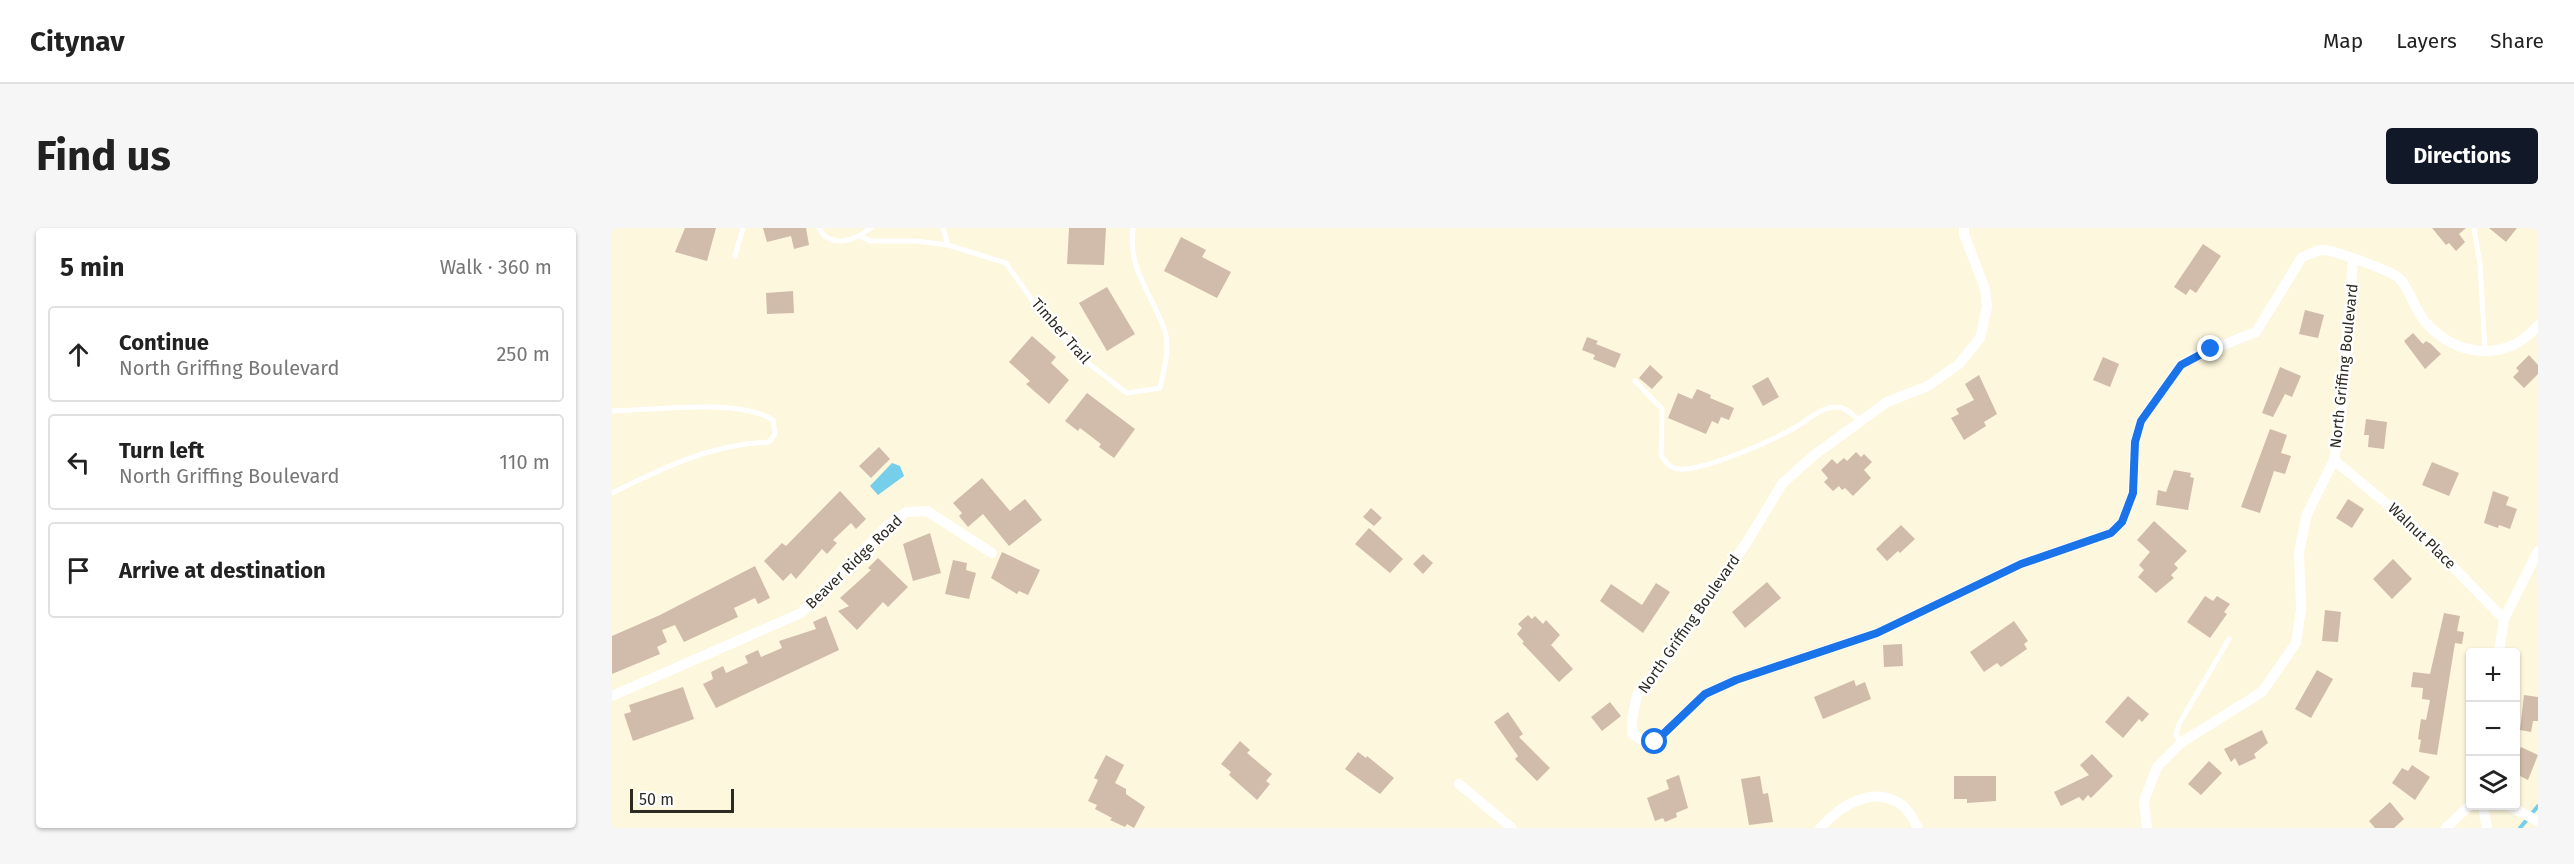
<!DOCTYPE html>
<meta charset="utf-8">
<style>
:root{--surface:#fff;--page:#f6f6f6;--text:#222;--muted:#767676;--line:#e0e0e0;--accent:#111827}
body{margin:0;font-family:"Fira Sans",sans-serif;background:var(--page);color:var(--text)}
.controls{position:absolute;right:18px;bottom:18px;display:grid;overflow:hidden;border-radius:6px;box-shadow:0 2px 4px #0004}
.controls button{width:54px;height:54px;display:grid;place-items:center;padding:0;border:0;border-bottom:2px solid var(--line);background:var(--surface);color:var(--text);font:30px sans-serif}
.scale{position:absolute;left:18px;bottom:15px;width:104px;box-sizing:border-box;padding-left:6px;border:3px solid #2d2a21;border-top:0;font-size:16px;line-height:21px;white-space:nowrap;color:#2d2a21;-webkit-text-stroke:4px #fff;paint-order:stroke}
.stop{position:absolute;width:18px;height:18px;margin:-14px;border:4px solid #1a73e8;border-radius:50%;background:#fff}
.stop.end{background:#1a73e8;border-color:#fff;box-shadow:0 2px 6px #0008}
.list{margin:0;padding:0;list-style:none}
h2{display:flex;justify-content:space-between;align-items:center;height:78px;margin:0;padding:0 24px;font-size:26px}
h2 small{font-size:20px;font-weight:400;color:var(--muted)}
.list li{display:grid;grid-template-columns:39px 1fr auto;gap:18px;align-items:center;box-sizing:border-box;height:96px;margin:0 12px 12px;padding:0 12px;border:2px solid var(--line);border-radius:6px}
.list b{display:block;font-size:22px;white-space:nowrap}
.list p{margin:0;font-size:20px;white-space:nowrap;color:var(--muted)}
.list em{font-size:20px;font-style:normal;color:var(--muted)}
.icon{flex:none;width:33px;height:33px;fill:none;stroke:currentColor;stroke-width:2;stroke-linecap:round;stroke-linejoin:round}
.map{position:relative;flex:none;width:1926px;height:600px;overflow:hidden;border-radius:6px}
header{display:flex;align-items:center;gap:36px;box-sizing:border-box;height:84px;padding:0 30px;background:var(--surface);border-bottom:2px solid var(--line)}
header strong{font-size:28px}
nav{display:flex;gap:33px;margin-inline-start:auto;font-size:21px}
.intro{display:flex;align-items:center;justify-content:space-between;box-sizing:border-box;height:144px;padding:0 36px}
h1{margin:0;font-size:42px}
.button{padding:15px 27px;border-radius:6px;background:var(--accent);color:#fff;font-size:21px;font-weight:700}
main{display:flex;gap:36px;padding:0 36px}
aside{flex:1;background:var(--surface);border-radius:6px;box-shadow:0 2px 4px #0004}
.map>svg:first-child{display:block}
</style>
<header>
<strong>Citynav</strong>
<nav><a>Map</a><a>Layers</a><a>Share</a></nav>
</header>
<div class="intro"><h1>Find us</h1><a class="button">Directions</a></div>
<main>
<aside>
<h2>5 min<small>Walk · 360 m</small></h2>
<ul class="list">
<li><svg class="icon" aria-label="ahead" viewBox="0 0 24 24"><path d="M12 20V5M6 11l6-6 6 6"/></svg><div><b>Continue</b><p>North Griffing Boulevard</p></div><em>250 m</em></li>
<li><svg class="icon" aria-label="left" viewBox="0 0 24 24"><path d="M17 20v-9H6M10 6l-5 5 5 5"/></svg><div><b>Turn left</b><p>North Griffing Boulevard</p></div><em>110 m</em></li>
<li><svg class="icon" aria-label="arrive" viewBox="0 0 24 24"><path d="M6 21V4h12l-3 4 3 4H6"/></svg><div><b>Arrive at destination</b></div></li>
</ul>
</aside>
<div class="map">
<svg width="1926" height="600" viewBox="0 0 1926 600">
<rect width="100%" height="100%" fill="#fdf7dd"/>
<!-- water -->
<path fill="#75ceea" d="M280,235L288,238L292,248L266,267L258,258Z"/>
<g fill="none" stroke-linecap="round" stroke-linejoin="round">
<!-- stream -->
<path stroke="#75ceea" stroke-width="4" d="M1908,600L1926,578"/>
</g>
<!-- building -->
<path fill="#d1bbaa" d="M73,0H104L95,33L63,24Z
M151,0H194L197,17L182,21L179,8L155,14Z
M457,0H494L492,37L455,36Z
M1820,0H1854L1847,6L1853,14L1844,23L1837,15L1834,17Z
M1877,0H1905L1894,14Z
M569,9L594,22L590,29L619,44L605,70L552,43Z
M1591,16L1609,28L1584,65L1578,61L1574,67L1562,59Z
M495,59L523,106L495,123L467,75Z
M181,63L182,85L155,86L154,65Z
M1693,82L1712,87L1706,110L1687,106Z
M1801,105L1811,116L1814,113L1819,116L1829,126L1813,141L1792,113Z
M420,108L444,129L439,135L457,152L437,176L414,156L418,153L397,134Z
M975,109L986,113L984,116L1009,126L1003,140L981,131L983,127L970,122Z
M1917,127L1926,137V146L1912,160L1901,149L1907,143L1904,140Z
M1491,129L1507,136L1498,159L1481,152Z
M1038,137L1051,149L1040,161L1027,150Z
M1668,139L1689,148L1680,169L1673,166L1661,189L1650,185Z
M1367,147L1385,186L1372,194L1374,198L1352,212L1339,190L1347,186L1344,181L1362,172L1353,156Z
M1156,149L1167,169L1151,178L1140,158Z
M1085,161L1099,167L1098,170L1122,180L1117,192L1109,189L1106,196L1100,193L1094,206L1056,190L1066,165L1080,171Z
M475,165L523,201L502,230L487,219L489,216L468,200L466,203L453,193Z
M1754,191L1775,194L1772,221L1756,219L1757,207H1752Z
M1658,201L1675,207L1669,225L1679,228L1673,246L1662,243L1648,285L1629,279Z
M267,219L278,231L259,250L247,238Z
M1244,224L1249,229L1252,226L1260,234L1252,242L1259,250L1241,268L1233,260L1230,262L1227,258L1221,263L1212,254L1216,250L1209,242L1220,231L1225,236L1232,230L1235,233Z
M1820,234L1847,245L1837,268L1810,257Z
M1562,242L1579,245L1578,249L1582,250L1576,282L1544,277L1546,262L1554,264Z
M370,250L398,283L413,271L430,292L397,318L371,286L356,299L347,288L350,285L341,275Z
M228,263L254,291L244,301L239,295L221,312L225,315L215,326L210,321L184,351L179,345L171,353L152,333L170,315L174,318Z
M1881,263L1897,269L1894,277L1905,281L1898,301L1887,297L1886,300L1872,295Z
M1736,271L1752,281L1740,300L1724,290Z
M759,280L770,290L762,298L751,289Z
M1542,293L1575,323L1562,336L1566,340L1559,347L1562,350L1544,365L1526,349L1532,342L1527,337L1538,324L1525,312Z
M1289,297L1303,311L1288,325L1286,323L1275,333L1264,321Z
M757,300L791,331L778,345L743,316Z
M318,305L329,345L301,353L291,316Z
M390,324L428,342L416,367L407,363L405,366L379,350Z
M811,326L821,335L811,346L801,336Z
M266,330L296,359L276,379L271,374L245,402L226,383L237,378L228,370L259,342L256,340Z
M1781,331L1800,351L1780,371L1761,351Z
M341,332L355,335L354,342L364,345L357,371L333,366Z
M143,338L158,370L146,376L143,370L122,380L126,389L72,414L63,397L50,402L55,414L45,419L48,426L0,446V408L48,387Z
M1155,354L1169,370L1133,400L1120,384Z
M1044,355L1058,364L1031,405L988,373L999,356L1030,377Z
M1593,368L1601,373L1605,368L1618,376L1612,384L1615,386L1598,410L1575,394Z
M1713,382L1729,384L1726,414L1710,413Z
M1832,385L1848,388L1845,403L1852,404L1850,416L1843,415L1825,527L1807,524L1809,512L1806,511L1809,491L1814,492L1818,472L1810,471L1811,460L1799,459L1801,444L1818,446Z
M916,387L920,391L923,388L931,396L934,392L948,407L939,417L961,441L947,454L910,415L912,414L905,406L910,400L906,396Z
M214,388L227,422L104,480L91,456L101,451L99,444L111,438L114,445L136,435L133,428L146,422L149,429L170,420L167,413L204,401L201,394Z
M1402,393L1416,413L1412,416L1415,421L1389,439L1385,435L1372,444L1358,424Z
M1290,416L1291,438L1272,439L1271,417Z
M1705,442L1721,451L1699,490L1683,481Z
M1242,452L1244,458L1253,454L1259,471L1211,491L1202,469Z
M71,459L82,491L21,513L12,486L19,484L17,477Z
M1912,467L1926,469V493H1921L1919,504L1908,502Z
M1516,468L1537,486L1530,494L1527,491L1511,510L1493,494Z
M998,474L1009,488L990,503L979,489Z
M896,484L911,506L907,509L938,540L925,553L903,531L906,528L882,494Z
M1650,502L1656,515L1642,526L1644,530L1627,538L1623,530L1619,534L1612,521Z
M628,513L638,522L635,525L660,546L654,553L658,556L645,572L617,547L619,544L609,536Z
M1909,519L1926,527L1916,552L1904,546V530Z
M746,524L754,530L755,528L782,550L768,566L733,541Z
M1480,526L1501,548L1479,570L1476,567L1471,573L1467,569L1449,578L1442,564L1477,547L1468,537Z
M494,527L512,537L503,555L514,561V566L533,579L522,600L515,596L513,599L498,592L500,590L483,581L485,577L476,573L486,552L482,550Z
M1597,533L1610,545L1589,567L1576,556Z
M1800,537L1818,549L1803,572L1780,555L1790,540L1796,543Z
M1067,547L1076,580L1064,585L1065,589L1053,594L1051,590L1043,593L1035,570L1057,561L1054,552Z
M1148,548L1151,566L1156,565L1161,594L1137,597L1129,551Z
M1342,548H1384V573L1355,575V571H1342Z
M1778,574L1792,591L1782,600H1763L1757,593Z"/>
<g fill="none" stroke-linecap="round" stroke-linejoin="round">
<!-- lane -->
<path stroke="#fff" stroke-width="5" d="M207,0C219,22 243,12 259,0
M331,0L336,17
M1862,0L1868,36L1873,123
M248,8L258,13H304L336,17L394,35L429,85L468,129L515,165L548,160C552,141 559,119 552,100C539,65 515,39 521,0
M123,28L131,0
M1023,153L1050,181L1049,227C1052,232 1056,238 1062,240C1083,248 1163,211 1184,199C1196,192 1210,178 1225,179C1234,179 1242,188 1248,193
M0,183C41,182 128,170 161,192L163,206L157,214C99,216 51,240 0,265
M1568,515L1564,506L1567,496L1617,411"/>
<!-- street -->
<path stroke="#fff" stroke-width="10" d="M1352,0V6L1373,61L1375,79L1368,110L1347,136L1316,158L1275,174L1201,228L1170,256L1135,314L1056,430L1025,467L1020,492V506L1035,515L1043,514L1093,466L1124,452L1265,405L1409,336L1499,305L1510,294L1521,265L1523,214L1529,193L1541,175L1569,137L1583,128L1644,104L1690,29C1696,27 1705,22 1712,22C1723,23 1781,43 1788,51C1798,63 1802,79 1811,91C1840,129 1895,136 1926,97
M1722,232L1799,296L1892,391
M1887,424L1892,391L1926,323
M0,468L189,385L274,299L294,284L315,283L380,325
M847,556L900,600
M1871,578L1875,600
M1897,578L1926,593
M1208,600C1228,578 1261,556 1290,577C1297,582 1302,593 1306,600
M1535,600L1532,573L1545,539L1570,514L1650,464L1684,415L1689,381L1687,324L1695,286L1722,232L1729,190L1741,32
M1834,600L1858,577"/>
</g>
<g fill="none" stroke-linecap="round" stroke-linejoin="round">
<!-- route -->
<path stroke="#1a73e8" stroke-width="8" d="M1043,514L1093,466L1124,452L1265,405L1409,336L1499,305L1510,294L1521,265L1523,214L1529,193L1569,137L1599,121"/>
</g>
<g text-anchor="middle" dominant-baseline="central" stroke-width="5" stroke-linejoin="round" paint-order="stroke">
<!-- street labels -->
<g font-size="15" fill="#2d2a21" stroke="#fff">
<text transform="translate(449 103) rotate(49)">Timber Trail</text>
<text transform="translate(1732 138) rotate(-84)">North Griffing Boulevard</text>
<text transform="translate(1810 308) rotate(44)">Walnut Place</text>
<text transform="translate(242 334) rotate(-44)">Beaver Ridge Road</text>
<text transform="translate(1077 396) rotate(-55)">North Griffing Boulevard</text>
</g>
</g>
</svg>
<div class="controls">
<button>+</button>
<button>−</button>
<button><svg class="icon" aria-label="layers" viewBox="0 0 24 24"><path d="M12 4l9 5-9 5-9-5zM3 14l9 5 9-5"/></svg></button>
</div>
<div class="scale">50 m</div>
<div class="stop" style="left:1043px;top:514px"></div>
<div class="stop end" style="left:1599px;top:121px"></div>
</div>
</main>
